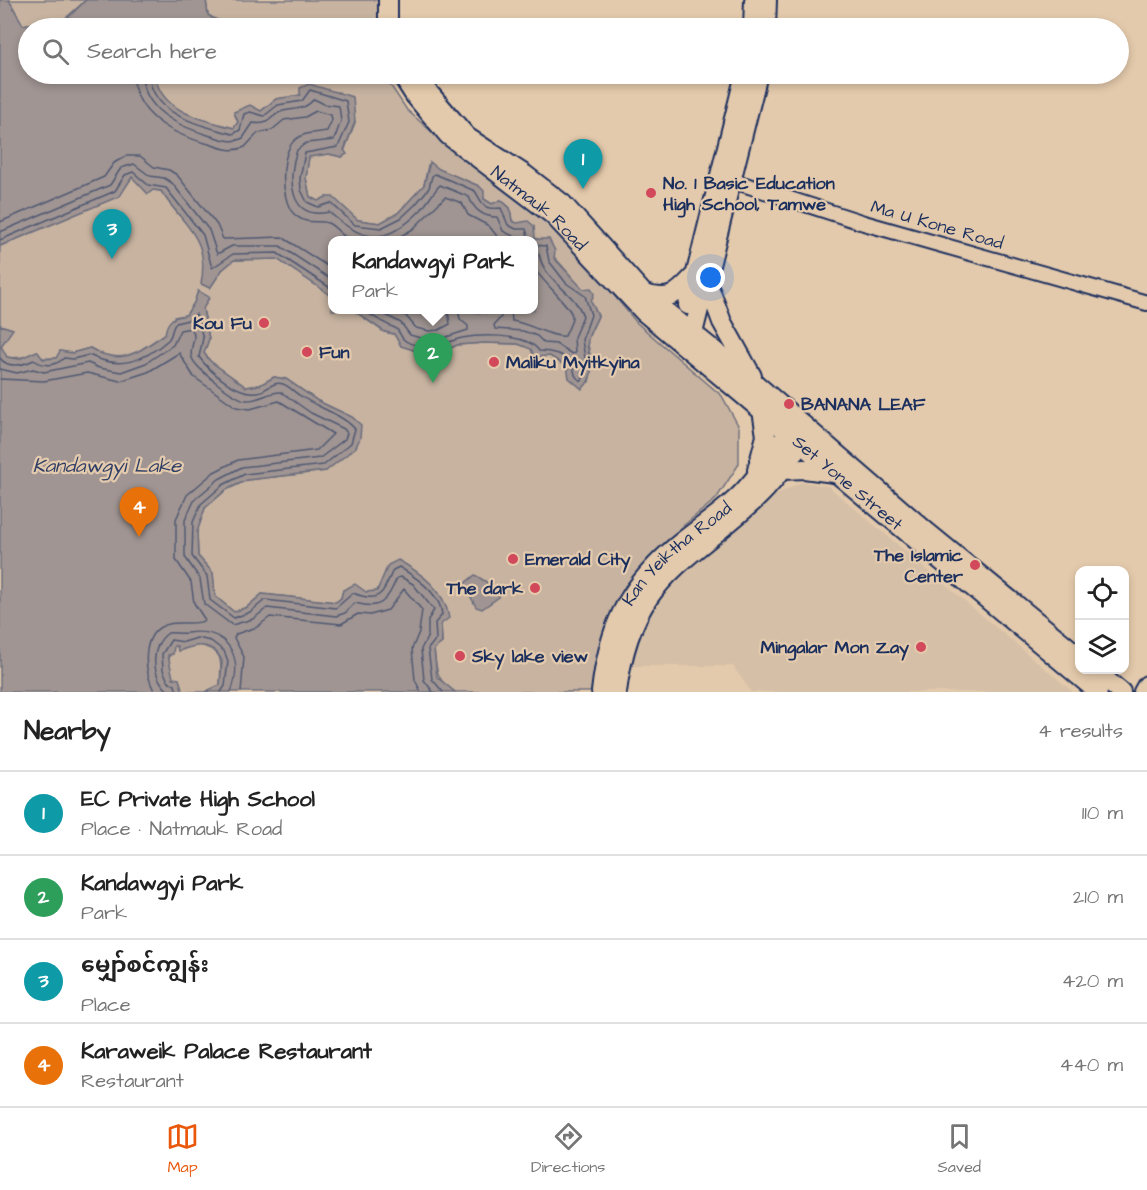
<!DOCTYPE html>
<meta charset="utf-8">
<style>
:root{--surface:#fff;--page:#f2f2f2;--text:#222;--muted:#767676;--line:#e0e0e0;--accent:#ea580c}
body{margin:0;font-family:"Architects Daughter","Noto Sans Myanmar",sans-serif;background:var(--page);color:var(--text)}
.controls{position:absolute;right:18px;bottom:18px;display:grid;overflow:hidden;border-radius:12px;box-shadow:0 3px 9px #0003}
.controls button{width:54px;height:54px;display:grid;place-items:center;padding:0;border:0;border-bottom:2px solid var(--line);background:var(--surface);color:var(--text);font:30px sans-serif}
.you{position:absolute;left:711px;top:278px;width:21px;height:21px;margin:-15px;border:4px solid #fff;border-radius:50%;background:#1a73e8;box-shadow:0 0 0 9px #1a73e833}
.badge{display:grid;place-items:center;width:39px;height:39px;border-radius:50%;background:var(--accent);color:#fff;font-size:20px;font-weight:700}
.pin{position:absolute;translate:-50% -50px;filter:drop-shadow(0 2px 3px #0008)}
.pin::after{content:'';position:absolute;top:32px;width:21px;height:18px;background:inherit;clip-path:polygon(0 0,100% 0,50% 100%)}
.popup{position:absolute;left:328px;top:236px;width:210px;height:78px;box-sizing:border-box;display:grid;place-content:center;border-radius:12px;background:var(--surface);filter:drop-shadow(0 2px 4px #0005);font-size:20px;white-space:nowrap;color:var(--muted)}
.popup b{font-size:22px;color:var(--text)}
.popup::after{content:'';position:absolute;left:50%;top:100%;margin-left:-12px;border:12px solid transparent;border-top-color:var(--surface)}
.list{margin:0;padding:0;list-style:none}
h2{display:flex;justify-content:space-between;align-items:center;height:78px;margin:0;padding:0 24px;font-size:26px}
h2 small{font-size:20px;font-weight:400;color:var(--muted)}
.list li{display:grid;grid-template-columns:39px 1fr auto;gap:18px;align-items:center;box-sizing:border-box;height:84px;padding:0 24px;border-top:2px solid var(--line)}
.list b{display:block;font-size:22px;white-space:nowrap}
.list p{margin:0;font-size:20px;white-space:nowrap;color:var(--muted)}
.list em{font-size:20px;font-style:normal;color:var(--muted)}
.icon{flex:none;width:33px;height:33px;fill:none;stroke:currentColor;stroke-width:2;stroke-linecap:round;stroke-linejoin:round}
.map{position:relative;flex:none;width:1147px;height:692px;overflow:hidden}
.search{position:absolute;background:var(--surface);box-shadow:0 3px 9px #0003;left:18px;right:18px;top:18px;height:66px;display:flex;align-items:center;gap:15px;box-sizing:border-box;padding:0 21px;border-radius:33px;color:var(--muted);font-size:22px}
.sheet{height:414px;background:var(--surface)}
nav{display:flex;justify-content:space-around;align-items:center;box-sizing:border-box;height:84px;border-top:2px solid var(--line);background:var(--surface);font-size:16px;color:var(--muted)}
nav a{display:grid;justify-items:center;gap:3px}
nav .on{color:var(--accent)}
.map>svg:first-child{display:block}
</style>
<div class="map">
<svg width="1147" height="692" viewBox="0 0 1147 692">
<rect width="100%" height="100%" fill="#e4caac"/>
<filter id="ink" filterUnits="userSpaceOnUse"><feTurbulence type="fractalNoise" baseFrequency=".0167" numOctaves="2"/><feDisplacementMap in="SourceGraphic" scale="12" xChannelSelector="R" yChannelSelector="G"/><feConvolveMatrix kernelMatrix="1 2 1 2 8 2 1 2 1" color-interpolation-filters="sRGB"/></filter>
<g filter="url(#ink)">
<!-- built -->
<path fill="#d5bfa6" d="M802,482L828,486L1073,692H751L733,666H627L646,617L663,593L773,496Z"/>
<!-- green -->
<path fill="#c7b3a0" stroke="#71717f" stroke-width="1.5" d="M9,0H86L59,24L48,28L42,25H23Z
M206,0H379L378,28H225L228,26L208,15Z
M155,74H383L407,110L457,154L562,233L637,323L722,396L739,427V464L716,499L683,526L625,586L602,644L596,692H455C436,682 436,668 434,649L442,643L441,624L388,566L377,591L366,592L352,587L343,590L341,598L336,602L262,594L247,607L234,612L215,596L213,573L198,556L197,532L205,508L226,490L247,480L326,471L351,417L318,401L286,379L274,377L260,385L246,387L210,361L204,353L209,339L203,308L209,298L198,291L194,303L186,315L174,317L165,334L139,351L118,359L102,355L90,348L72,353L60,351L57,358C47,359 40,357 31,357C23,356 16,359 6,357L1,346L12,329L0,325V246L119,196L132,177L153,190L161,191C184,227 210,236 202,284L210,288L222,270L234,260L277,259L332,296V310H353L384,332L394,334L413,350L427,354H439L457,345L484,343L518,344L531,348L534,357L550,356L589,382L592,364L587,340L598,316C588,292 535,231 512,221L510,208L501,200L492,204L484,199L479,186L428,165L424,185L398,213L380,223L358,220L326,197L318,202L310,197L306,178L309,156L329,154L342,157L355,122L339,92L276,99L261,111L234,113L238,122L234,128C204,120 159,113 155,74Z
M197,644C225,652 221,658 220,685L205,692H183L179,680L173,678C167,666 167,656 174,646H177L179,651Z"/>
<!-- water -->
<path fill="#a09592" stroke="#6b6c7d" stroke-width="1.5" d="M0,0H9L23,25C32,22 37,25 46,27C60,30 77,8 86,0H206L208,15L218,22H226L228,26L225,28H28V74H155C159,112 203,120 234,128L238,122L234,112L250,105L261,111L276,99L300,95V88L309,84L353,97L355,122L344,150L347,154L342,157L329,154L309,157L306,178L310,197L318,201L326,197H333L358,220L380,223L398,213L424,185L430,162L439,169L479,186L484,191V199L492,204L501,200L510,208L512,221L517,223L528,221L534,226L535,239H549L555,251L554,258L583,289L591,288L594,294L591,301L598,316C595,323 590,331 588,339C584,358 601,371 582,389L569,378L567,367L550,356L534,357L531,349L518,344L484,343L457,345L439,354H426L401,346L394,334L385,332L353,310H466C478,316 517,310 534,310V240H332V296L277,259L234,260L222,270L210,288L201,284C210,236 184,227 161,191L153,190L148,194L132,177L120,196L0,246Z
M198,291L209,297L203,309L209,339L204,353L210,361L246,387L260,385L274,377L286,379L318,401L352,417L361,425L360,438L356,447L326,471L247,480L226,490L205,508L197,532L198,556L213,573L215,596L234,612L247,607L262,594L336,602L341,598L343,590L355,584L366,592L377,591L388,565L398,560C421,573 445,590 449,618L441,624L442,643L434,649L437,677L455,692H205L220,685L222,661C213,640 195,645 178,651L177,646H174L173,654L168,655L173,678L179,679L183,692H0V325L13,329L1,346L7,357L19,359L37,351L43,359L56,358L60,351L72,353L90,348C122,367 138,352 165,334C167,320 173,317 186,315L194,303Z
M475,575L501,591L499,597L482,609L476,607L464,584Z"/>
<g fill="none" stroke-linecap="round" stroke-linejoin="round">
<!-- shore -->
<path stroke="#505873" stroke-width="1.5" d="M133,74C134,115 173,135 209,144C221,148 232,153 245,147L258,133L272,130L284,120L305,117L316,111L331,115L332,120L327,131C317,133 304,132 296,139C280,151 280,198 293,213C307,227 317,219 328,223C335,226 342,236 349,240
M142,74C143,111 180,127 211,136C222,139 233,144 243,138L253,123C272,126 269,115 283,111C297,108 305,110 314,99L324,104L339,106L341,121L334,140L306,143L297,150C287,178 289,221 329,212C364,244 387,245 421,210C428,202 434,191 440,185L469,197C474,210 483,217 497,217L503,231L521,240
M149,74C151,115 201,126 233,134L240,130L244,114L250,112L264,116L278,105L302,101L310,90L346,101L349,122L338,147L305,153L300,178L301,190L307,202L318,207L331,203L355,225L381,228L401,218L415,205L429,188L432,176L435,174L475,191C484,205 482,210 501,208L508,225L516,229H526L529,240
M0,222L104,177L114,163L126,156H140L154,167L169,170L177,175L217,225L223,239L282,237L332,269
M0,232L110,185L121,168L134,164L150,176L164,178L172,183L209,230L217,254L232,246H280L332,280
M0,240L115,191L125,175L133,172L148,185L166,188L203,235L212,268L233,254L277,253L332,289
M394,240L413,229L445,197L462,203L468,215L489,226L500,240
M363,310C374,317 383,323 395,328C400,331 400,335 403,339C408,344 418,346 425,347C437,350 444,343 455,340C474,333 528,333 539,351C550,351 565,354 572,364C576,372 572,377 582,381L586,364L582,340L591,315L585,296L566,283L549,261L546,246L534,245
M376,310L401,323L410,335L428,340H437L468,330V326L460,319L458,310
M392,310L406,316L416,328L429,331L439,330L450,324L448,310
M502,310L501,317L494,325L495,329L523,331L537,336L544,343L556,344L572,354L575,353L574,337L583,316C574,290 544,282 539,254L534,253
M511,310L512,321C529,323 552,338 565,336C567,330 572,323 572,317C574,309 540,279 534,268
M0,358C8,369 23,365 34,360C44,367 56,366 64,358L73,359L89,355C119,370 143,362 168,340C173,335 171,328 176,323L188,320L196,314L203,338L199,357C211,373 240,398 262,391C269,388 274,381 283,384C289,386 294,392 299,395C316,407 342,414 355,429L351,443L324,465L245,474L223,485L201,504L193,522L192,556L207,576L210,600L234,618L250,612L265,600L336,608L353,593C381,604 382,594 393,570L399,567C416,577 441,594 442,615L435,623L436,639L428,649L432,679L443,692
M0,369L17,373L33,369L44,372L88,363L99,368L121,372L146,363L173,345L180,330L191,328C199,338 188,347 192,358C196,369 235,399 246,400C259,401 270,391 281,392L311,413L344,429L347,433L345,439L320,458L242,467L219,479L195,499L185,520V557L200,579L204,604L232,625L253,619L267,608L336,616L345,613L355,603C382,611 387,600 397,578L401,577L413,584L434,610L428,620V636L421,649L424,680L433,692
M0,379L44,381L87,373L120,381L148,372L179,353L194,377L236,407L250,409L279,401L333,434L317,450L238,460L214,472L187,495L176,519V560L191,582L194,603L205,620C196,626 181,621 169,624C140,630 143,673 155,692
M170,692C151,679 149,646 168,633C175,632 180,634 187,633C226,627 245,655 231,692
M177,692L175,685L168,681L163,670L162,654L171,640L184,642L197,638L211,641L224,651L228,661L225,686L221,692
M241,692L244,657L234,638L236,634L257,627L270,617L341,624L358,614L370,615L388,610L404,589L422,610L419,632L412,649L415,680L421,692"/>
<defs>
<path id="minor" d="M724,178L864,223L1147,303"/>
<g id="major">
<path d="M388,28V0"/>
<path d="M753,28L754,0"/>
<path d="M766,28L767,0"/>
<path id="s1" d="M401,74L415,96L448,135L553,215L644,312L1098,692"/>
<path d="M424,87L467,137L524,174L563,204L644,294L757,385L927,532L1080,657"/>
<path d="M706,279L722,322L752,376"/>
<path d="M644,294C670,301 675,296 693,277"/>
<path d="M688,305L745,74"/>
<path d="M690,345L758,74"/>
<path d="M757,470L766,436L762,410"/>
<path d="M783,470L804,469L834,473"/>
<path d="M1094,670L1121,692"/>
<path id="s2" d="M601,692C608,630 625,591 673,549C694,531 718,516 738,497C760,476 775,449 794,425"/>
<path d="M617,692C631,580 680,568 756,499C776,480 791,457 807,435"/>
<path d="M1143,692L1147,685"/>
</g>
</defs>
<!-- minor casing -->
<use href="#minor" stroke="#1b2f5e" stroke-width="18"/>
<!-- major casing -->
<use href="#major" stroke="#1b2f5e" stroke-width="22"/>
<!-- minor -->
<use href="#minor" stroke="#e4caac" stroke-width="14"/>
<!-- major -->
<use href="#major" stroke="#e4caac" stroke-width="18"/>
</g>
</g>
<!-- markers -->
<g fill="#d1495b" stroke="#e4caac" stroke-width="2">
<circle cx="651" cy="193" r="6"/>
<circle cx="264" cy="323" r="6"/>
<circle cx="307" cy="352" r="6"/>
<circle cx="494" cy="362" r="6"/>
<circle cx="789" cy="404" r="6"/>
<circle cx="513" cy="559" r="6"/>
<circle cx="975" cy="565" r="6"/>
<circle cx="535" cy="588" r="6"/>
<circle cx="921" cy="647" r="6"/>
<circle cx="460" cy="656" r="6"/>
</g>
<g text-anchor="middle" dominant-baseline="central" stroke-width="4.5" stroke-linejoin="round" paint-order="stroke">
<!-- poi labels -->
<g font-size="18" font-weight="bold" fill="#1b2f5e" stroke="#e4caac" text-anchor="start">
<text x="663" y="183">No. 1 Basic Education<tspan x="663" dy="21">High School, Tamwe</tspan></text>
<text x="252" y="323" text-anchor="end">Kou Fu</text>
<text x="319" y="352">Fun</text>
<text x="506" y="362">Maliku Myitkyina</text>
<text x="801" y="404">BANANA LEAF</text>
<text x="963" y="555" text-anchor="end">The Islamic<tspan x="963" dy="21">Center</tspan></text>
<text x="525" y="559">Emerald City</text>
<text x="523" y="588" text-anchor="end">The dark</text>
<text x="909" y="647" text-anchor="end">Mingalar Mon Zay</text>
<text x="472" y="656">Sky lake view</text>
</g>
<!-- street labels -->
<g font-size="18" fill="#1b2f5e" stroke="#e4caac">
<text stroke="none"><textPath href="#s1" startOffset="194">Natmauk Road</textPath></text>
<text transform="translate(937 225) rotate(16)">Ma U Kone Road</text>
<text stroke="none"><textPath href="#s1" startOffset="608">Set Yone Street</textPath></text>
<text stroke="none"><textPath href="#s2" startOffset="164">Kan Yeiktha Road</textPath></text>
</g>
<!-- water labels -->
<g font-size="20" font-style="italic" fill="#2f3e66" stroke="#e4caac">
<text x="107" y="466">Kandawgyi Lake</text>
</g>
</g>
</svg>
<div class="controls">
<button><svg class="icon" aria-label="locate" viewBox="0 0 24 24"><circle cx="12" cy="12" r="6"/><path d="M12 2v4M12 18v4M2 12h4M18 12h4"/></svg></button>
<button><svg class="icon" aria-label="layers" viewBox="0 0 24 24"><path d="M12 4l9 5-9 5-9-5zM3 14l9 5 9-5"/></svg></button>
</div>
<div class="you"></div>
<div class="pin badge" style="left:583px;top:189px;background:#0f9aa8">1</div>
<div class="pin badge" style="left:433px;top:383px;background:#2e9e5b">2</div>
<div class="popup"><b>Kandawgyi Park</b>Park</div>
<div class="pin badge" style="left:112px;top:259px;background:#0f9aa8">3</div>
<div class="pin badge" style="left:139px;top:537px;background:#e8710a">4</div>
<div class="search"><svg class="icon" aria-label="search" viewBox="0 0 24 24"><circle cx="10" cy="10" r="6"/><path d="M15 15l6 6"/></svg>Search here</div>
</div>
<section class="sheet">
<h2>Nearby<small>4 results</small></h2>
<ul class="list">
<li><span class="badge" style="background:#0f9aa8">1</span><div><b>EC Private High School</b><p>Place · Natmauk Road</p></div><em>110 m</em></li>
<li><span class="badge" style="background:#2e9e5b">2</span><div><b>Kandawgyi Park</b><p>Park</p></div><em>210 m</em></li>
<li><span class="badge" style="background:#0f9aa8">3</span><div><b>မျှော်စင်ကျွန်း</b><p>Place</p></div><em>420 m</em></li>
<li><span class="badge" style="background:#e8710a">4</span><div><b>Karaweik Palace Restaurant</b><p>Restaurant</p></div><em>440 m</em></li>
</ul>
</section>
<nav>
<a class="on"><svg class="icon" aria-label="map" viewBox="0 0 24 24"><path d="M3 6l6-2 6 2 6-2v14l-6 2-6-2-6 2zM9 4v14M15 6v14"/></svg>Map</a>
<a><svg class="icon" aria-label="directions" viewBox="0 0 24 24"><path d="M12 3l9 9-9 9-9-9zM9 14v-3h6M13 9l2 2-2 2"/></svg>Directions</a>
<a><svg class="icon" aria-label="saved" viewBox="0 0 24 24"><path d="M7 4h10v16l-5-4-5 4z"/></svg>Saved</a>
</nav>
